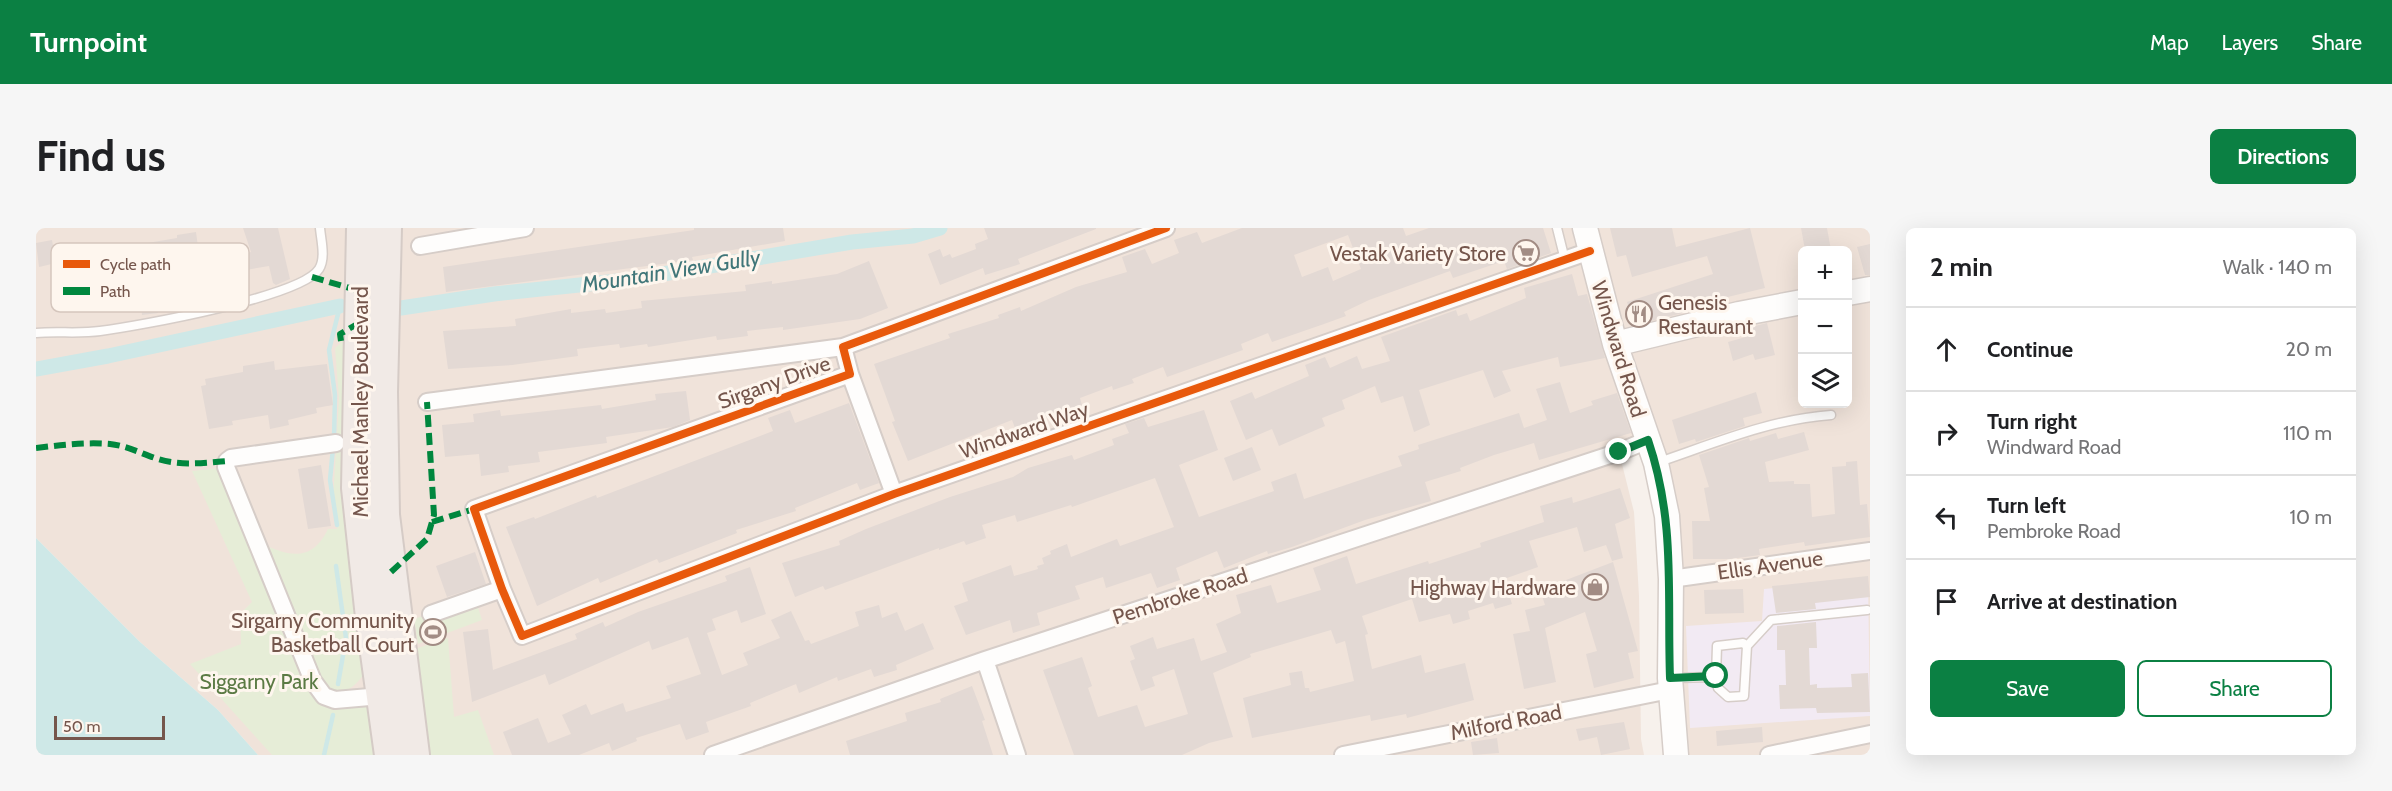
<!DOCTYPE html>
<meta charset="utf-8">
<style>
:root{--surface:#fff;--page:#f6f6f6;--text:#202124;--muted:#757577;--line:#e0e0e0;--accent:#0b8043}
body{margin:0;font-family:Cabin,sans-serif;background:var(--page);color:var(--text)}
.controls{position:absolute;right:18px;top:18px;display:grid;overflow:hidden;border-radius:9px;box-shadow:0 6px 24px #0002}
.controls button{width:54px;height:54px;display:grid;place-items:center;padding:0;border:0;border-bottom:2px solid var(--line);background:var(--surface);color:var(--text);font:30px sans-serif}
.scale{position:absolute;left:18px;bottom:15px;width:111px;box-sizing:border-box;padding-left:6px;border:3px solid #75564c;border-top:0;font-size:16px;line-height:21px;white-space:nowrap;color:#75564c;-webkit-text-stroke:4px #fef6ee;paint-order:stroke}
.stop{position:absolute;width:18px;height:18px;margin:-14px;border:4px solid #0b8043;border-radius:50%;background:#fff}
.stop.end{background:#0b8043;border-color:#fff;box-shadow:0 2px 6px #0008}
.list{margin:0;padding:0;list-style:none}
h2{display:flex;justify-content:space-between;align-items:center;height:78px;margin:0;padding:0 24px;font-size:26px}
h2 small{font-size:20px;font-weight:400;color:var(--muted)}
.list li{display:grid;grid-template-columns:39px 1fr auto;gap:18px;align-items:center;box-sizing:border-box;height:84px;padding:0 24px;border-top:2px solid var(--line)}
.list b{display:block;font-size:22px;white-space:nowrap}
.list p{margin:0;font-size:20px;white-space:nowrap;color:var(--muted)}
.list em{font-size:20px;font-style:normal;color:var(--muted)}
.actions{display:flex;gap:12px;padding:18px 24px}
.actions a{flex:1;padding:14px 0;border:2px solid var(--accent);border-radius:9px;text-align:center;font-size:21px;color:var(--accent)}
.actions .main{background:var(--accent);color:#fff}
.icon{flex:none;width:33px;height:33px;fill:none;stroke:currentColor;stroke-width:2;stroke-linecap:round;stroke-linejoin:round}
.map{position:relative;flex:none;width:1834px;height:527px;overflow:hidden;border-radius:9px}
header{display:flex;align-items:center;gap:36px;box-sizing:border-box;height:84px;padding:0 30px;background:var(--accent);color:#fff}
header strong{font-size:28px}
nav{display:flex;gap:33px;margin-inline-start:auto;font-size:21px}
.intro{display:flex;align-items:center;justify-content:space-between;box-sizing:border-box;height:144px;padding:0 36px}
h1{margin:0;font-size:42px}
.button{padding:15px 27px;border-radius:9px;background:var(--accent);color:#fff;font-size:21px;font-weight:700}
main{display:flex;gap:36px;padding:0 36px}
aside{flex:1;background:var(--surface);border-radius:9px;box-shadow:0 6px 24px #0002}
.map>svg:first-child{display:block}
</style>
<header>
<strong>Turnpoint</strong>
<nav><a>Map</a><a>Layers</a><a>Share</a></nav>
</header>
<div class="intro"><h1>Find us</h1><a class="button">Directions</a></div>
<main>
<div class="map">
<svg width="1834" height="527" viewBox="0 0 1834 527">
<rect width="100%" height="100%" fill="#f7f1ec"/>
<!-- residential -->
<path fill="#f0e3da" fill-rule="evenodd" d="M0,0H1834V527H1640L1612,212L1583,224L1598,284L1603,368L1605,511L1608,527H222L182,482L104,414L0,310ZM1766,22H1812V176H1766Z"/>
<!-- education -->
<path fill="#f2eaf3" d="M1832,352L1834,488L1654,500L1650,398L1726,393L1728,361Z"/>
<!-- green -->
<path fill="#e6edd7" d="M312,109L328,446C317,461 308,467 289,462L224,315C252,328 276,335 292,301H301L297,272L303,170L299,120Z
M184,240L264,447L284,474L331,477L341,527H236L154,436L205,416L204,386L216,374L156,243Z
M439,370L446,392L382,416L378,391Z
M412,410L418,489L442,482L458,527H393L379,421Z"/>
<!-- water -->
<path fill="#cee8e7" d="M0,310L104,414L182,482L222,527H0Z"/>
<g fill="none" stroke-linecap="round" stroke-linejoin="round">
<!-- stream -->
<path stroke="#cee8e7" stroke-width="4.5" d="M298,212L299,167L293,122L304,78
M297,220L294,252L301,297
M300,338L310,410L302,456
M288,527L297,487"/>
<!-- canal -->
<path stroke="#cee8e7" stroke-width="15" d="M365,80L458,66L591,52L816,14L877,8L904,0
M0,141L72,128L304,78"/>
</g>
<!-- building -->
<path fill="#e3d9d4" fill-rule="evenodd" d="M207,0H242L254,51L240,57L237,55L233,38L147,53L146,51L118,55L122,85L106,87L103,58L90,60V56L84,57L79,29L83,28L82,20L141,10V7L160,4L162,19L168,18L170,35L215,24Z
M658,0H747L749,13L656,29L657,32L410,64L407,39L658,2Z
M948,0H1060V1L982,31L984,36L949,47L947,40L904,57L892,26L904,21L907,29L914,26L916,30L940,21L939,16L952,11Z
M1206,0H1367L1370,8L1393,0H1507L1515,25L1471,41L1468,33L1417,50L1414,43L1333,72L1308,84L1310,88L1288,96L1236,114L1232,105L1205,116L1207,122L1131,149L1127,139L1096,151L1098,155L1077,162L1076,158L1044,170L1046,177L979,200L976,192L872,233L856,194L859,193L838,136L914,110L912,106L963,90L962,87L984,79L985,83L1040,59L1091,44L1086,29L1109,21L1116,36L1143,25L1138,12L1161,4L1166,15ZM1312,7L1325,41L1297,53L1292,39L1266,49L1258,27Z
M1574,0H1636L1640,19L1714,0L1729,60L1646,80L1647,85L1599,97L1591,74L1677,46L1671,28L1596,49L1590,27L1581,29Z
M1765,0H1791L1795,22H1769Z
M16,12L20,35L3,39L0,15Z
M1834,16V47H1829L1821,19Z
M833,33L852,80L824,91L747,102V99L711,103L712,108L681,112L680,108L612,119L611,116L584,120L583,116L541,121L542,128L476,137L412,141L407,103L480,98L479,91L535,81V85L569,81L570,85L606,80L605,73L710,63L709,57L736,53V56L801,46Z
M1536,46L1542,68L1551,66L1569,130L1524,139L1522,129L1466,143L1475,163L1458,170L1447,142L1383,162L1394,197L1378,204L1367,168L1345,175L1339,158L1306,172L1309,181L1286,190L1289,198L1243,218L1236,201L1210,212L1194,173L1216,164L1219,171L1273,148L1269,137L1289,129L1294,140L1321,128L1326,141L1354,133L1345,109L1420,82L1422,88L1431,85L1434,93L1490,70L1488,60Z
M1731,95L1739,127L1719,132L1717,126L1697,133L1692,114L1713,108L1711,100Z
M238,133L239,142L291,136L297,177L280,180L281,185L252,192L253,197L234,201L232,187L196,193L197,197L173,201L165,158L170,157L169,151L207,144V138Z
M1524,154L1534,185L1557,177L1555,173L1581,165L1595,205L1503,232L1498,215L1458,227L1424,240L1425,243L1389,254L1395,273L1329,292L1256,319L1232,326L1231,323L1188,340L1181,323L1140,340L1144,352L1121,360L1115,345L1070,360L1067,349L1039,358L1044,371L1001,385L1004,397L977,405L974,392L930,407L918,378L932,373L926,355L975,337L978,348L1002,341L1001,338L1008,336L1006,330L1015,326L1014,323L1031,316L1035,329L1081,311L1084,318L1138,299L1119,250L1036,279L1035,277L981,294L979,287L946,297L950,310L930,317L928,313L903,322V320L789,362L787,358L759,369L746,335L804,317L803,313L830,301L914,269L977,249L992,240L1036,227L1038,232L1078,217L1076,211L1093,205L1089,196L1108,190L1112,199L1168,182L1182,222L1143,237L1163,289L1238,263L1235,254L1260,245L1268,271L1366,238L1362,228L1383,221L1382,217L1483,185L1488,200L1511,192L1500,161Z
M650,163L654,192L637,199L570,209L571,215L502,224L504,234L472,238L473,244L445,248L443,226L409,229L406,197L438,194L437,186L464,182L465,188L565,177L566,181L620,172L619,166Z
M1720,164L1726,185L1707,190L1709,198L1660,214L1659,211L1643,216L1636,192Z
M813,175L843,255L824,262L821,255L759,280L760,283L700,302L701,305L623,335L621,331L564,355L562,350L501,378L470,299L498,289L499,291L560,267L561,270L737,203L732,190L754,182L759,195Z
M1768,204L1773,222L1729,234L1733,254L1758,253V256H1774L1776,289L1799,286L1796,239L1810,238V234L1821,233L1824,277L1831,276L1834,309L1769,318L1768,314L1723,321L1724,327L1694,331H1657L1656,293H1674L1668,260L1673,259L1663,227L1713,210L1714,213L1740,205L1742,211Z
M1216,219L1225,242L1197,253L1188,230Z
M285,237L295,298L272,301L262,241Z
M1584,260L1594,290L1579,296L1587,330L1576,333L1570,317L1548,324L1541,299L1493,313L1502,339L1468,351L1476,376L1459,381L1457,375L1432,383L1434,391L1417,396L1414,386L1383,394L1376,371L1326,388L1332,406L1329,407L1336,441L1385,427L1389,445L1429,435L1438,472L1371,490L1370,486L1335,493L1334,487L1216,510L1207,470L1255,457L1253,445L1266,443L1269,460H1273L1274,464L1318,453L1309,413L1300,416L1295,402L1214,426L1215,429L1177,445L1197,509L1173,515L1146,527H1038L1007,442L1046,429L1056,458L1052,460L1062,489L1101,477L1109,499L1152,486L1138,441L1116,449L1119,458L1105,463L1094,433L1099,431L1094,418L1117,409L1121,421L1158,410L1165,433L1191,424L1180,396L1205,385L1200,367L1235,357L1241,375L1285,362L1277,340L1311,328L1320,356L1392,333L1393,336L1445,319L1444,315L1508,294L1504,278L1536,269L1537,275Z
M439,324L450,356L411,369L400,338Z
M1577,334L1602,423L1592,425L1598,450L1558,460L1550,426L1561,423L1549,384L1509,400L1520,454L1488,461L1477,406L1494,403L1489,382L1509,377L1504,362Z
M714,339L730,386L705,395L701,382L676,391L680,402L671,405L686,447L712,437L707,425L744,410L735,392L755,383L769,413L773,412L775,416L823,398L819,384L843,377L846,390L861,384L869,403L887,395L898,421L860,437L861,442L838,449L835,441L802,453L801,449L763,465L760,456L714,475L715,478L670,494L673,504L650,512L644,496L600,510L601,513L576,523L573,515L543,527H476L467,504L502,490L512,515L535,506L526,487L550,476L555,487L587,475L590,484L635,470L630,458L665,446L652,409L616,422L613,413L513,457L509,446L436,474L427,404L452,401L457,442L541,411L539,406L567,394L569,399L602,384L691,353L689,348Z
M1832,348L1834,369L1779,375L1780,381L1740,385L1736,358Z
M1707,361L1708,385L1669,386L1668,362Z
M1780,394L1781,420H1773L1774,457L1781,456V460L1816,459L1815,446L1832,445L1834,484L1781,485L1780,480L1744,481L1743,457H1750L1749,422H1741V398Z
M936,458L949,492L946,493L957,527H814L810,513L871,493L869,485L905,474L904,471Z
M1588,494L1594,521L1565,527L1561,509L1543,513L1540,501Z
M1726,499L1727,514L1681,518L1680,503Z
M1461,510L1463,525L1437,527L1435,514Z"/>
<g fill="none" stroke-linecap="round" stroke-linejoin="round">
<defs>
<path id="service" d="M1521,0L1529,32
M0,105C21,103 43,106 64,103C102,98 265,69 283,41C290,30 285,12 284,0
M1623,234C1679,215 1736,191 1795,187
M1711,418L1735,392L1831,382
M1635,450L1680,449L1681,418L1707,415L1711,418L1708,468L1692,469L1682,460L1680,449"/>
<path id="minor" d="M1130,0L807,119L814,146L438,281L466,361L486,408L858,266L1554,23
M384,18L489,0
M814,146L858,266
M391,174L807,119
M300,215L195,230L191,233L190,239L277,453L288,468L299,472L345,468
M1635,351L1834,323
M395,386L466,361
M949,432L981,527
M677,527L949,432L1583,224L1612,212
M1307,527L1634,462
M1733,527L1834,506"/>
<path id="secondary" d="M1549,0L1579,116L1620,235L1631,288L1635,351L1634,450L1640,527
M1812,65L1834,61
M1579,116L1703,86L1766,74"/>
<path id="trunk" d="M325,0L320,260L334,389L353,527
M351,0L347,164L349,287L379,527"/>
</defs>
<!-- service casing -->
<use href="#service" stroke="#d6cdc8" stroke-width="11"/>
<!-- minor casing -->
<use href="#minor" stroke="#d6cdc8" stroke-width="20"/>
<!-- secondary casing -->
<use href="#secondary" stroke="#d6cdc8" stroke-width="27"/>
<!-- trunk casing -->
<use href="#trunk" stroke="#d5cbc6" stroke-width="32"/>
<!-- service -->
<use href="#service" stroke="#fefdfc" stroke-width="8"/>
<!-- minor -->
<use href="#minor" stroke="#fefdfc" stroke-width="16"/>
<!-- secondary -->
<use href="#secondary" stroke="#fefdfc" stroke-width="24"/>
<!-- trunk -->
<use href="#trunk" stroke="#f1eae6" stroke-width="28"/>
<!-- quiet -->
<path stroke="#00873e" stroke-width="6" stroke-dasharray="12 6" stroke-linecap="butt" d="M276,49L324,63
M305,113L304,106L323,95
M0,220C25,217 49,214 74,216C92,218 106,226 122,231C145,238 168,235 191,233
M396,294L438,281
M355,344L391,311L398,287L391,174"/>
<defs>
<path id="cycleway" d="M1130,0L807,119L814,146L438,281L466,361L486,408L858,266L1554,23"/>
</defs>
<!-- cycleway casing -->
<use href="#cycleway" stroke="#fef6ee" stroke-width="11"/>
<!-- cycleway -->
<use href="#cycleway" stroke="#e8590c" stroke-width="8"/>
</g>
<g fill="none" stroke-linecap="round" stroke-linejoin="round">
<!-- route -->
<path stroke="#0b8043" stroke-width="8" d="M1583,224L1612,212C1640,294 1631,366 1634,450L1680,448"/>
</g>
<!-- icons -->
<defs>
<symbol id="supermarket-ring" viewBox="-11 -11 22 22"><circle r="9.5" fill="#fef6ee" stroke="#a28c84" stroke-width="1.5"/><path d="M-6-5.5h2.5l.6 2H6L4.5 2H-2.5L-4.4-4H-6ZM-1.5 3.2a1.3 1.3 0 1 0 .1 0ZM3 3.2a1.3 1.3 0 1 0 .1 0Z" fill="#a28c84"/></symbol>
<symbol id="restaurant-ring" viewBox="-11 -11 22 22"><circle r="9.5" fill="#fef6ee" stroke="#a28c84" stroke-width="1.5"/><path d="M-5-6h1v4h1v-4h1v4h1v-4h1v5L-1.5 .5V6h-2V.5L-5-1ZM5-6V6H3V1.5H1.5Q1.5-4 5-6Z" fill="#a28c84"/></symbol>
<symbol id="shop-ring" viewBox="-11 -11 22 22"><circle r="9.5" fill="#fef6ee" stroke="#a28c84" stroke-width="1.5"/><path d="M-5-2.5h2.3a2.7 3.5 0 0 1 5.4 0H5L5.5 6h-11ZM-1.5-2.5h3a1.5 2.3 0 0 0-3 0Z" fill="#a28c84"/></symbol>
<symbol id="stadium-ring" viewBox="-11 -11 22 22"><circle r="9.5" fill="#fef6ee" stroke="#a28c84" stroke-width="1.5"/><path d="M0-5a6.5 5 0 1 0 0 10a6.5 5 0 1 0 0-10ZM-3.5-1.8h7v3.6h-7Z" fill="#a28c84"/></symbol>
</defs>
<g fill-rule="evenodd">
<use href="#supermarket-ring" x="1475" y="10" width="30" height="30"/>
<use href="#restaurant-ring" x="1588" y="71" width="30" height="30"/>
<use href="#shop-ring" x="1544" y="344" width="30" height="30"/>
<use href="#stadium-ring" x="382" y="389" width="30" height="30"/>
</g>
<g text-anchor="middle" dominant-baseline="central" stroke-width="6" stroke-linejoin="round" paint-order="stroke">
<!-- poi labels -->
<g font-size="21" fill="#75564c" stroke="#fef6ee" text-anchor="end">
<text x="1470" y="25">Vestak Variety Store</text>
<text x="1622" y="74" text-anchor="start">Genesis<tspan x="1622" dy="24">Restaurant</tspan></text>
<text x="1540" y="359">Highway Hardware</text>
<text x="378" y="392">Sirgarny Community<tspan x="378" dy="24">Basketball Court</tspan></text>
</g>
<!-- street labels -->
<g font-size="21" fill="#75564c" stroke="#fef6ee">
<text transform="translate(1583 121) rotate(73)">Windward Road</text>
<text transform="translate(738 154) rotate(-20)">Sirgany Drive</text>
<text transform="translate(324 174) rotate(-90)">Michael Manley Boulevard</text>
<text transform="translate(988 202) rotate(-19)">Windward Way</text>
<text transform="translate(1734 337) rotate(-8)">Ellis Avenue</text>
<text transform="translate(1144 368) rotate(-18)">Pembroke Road</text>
<text transform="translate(1470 494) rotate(-11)">Milford Road</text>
</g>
<!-- park labels -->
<g font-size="21" fill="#5b7a44" stroke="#fef6ee">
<text x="223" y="453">Siggarny Park</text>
</g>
<!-- water labels -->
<g font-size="22" font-style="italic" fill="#407679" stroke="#fef6ee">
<text transform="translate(635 43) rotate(-9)">Mountain View Gully</text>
</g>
</g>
<!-- legend -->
<rect x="15" y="15" width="198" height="69" rx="9" fill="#fef6ee" stroke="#d5c6bd" stroke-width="1.5"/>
<rect x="27" y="32" width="27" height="8" fill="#e8590c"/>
<rect x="27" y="59" width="27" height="8" fill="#00873e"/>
<g font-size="16" fill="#75564c">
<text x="64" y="42">Cycle path</text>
<text x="64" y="69">Path</text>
</g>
</svg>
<div class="controls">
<button>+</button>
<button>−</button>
<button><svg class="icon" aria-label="layers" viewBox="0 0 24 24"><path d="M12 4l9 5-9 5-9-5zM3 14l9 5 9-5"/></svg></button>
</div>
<div class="scale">50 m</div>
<div class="stop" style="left:1680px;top:448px"></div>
<div class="stop end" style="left:1583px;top:224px"></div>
</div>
<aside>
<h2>2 min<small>Walk · 140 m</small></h2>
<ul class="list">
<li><svg class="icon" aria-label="ahead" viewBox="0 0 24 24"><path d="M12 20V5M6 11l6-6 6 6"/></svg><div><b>Continue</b></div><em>20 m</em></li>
<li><svg class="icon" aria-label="right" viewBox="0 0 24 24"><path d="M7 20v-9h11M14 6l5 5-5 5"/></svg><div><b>Turn right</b><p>Windward Road</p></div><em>110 m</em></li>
<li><svg class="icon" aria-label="left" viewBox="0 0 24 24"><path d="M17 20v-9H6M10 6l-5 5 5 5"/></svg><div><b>Turn left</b><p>Pembroke Road</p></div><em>10 m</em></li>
<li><svg class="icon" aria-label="arrive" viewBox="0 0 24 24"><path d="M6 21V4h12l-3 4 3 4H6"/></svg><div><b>Arrive at destination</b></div></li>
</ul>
<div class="actions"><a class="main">Save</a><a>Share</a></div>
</aside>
</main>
